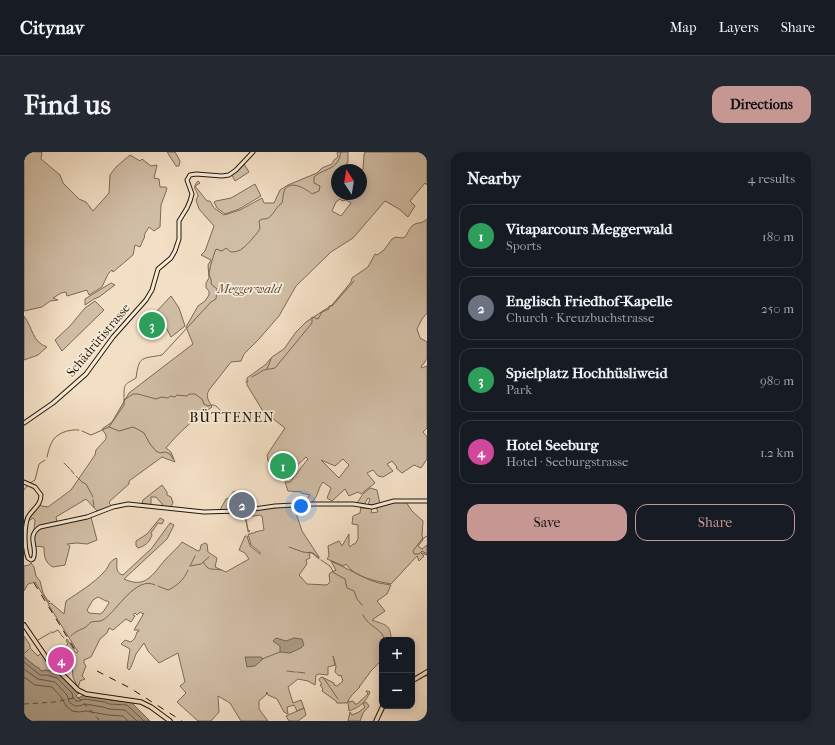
<!DOCTYPE html>
<meta charset="utf-8">
<style>
:root{--surface:#171b24;--page:#242831;--text:#f1f3f6;--muted:#9ea1a6;--line:#363941;--accent:#c59692}
body{margin:0;font-family:"IM FELL French Canon",serif;background:var(--page);color:var(--text)}
.controls{position:absolute;right:12px;bottom:12px;display:grid;overflow:hidden;border-radius:8px;box-shadow:0 2px 10px #0003}
.controls button{width:36px;height:36px;display:grid;place-items:center;padding:0;border:0;border-bottom:1px solid var(--line);background:var(--surface);color:var(--text);font:20px sans-serif}
.compass{position:absolute;left:307px;top:12px;width:36px;height:36px;border-radius:50%;background:var(--surface);box-shadow:0 2px 10px #0003;rotate:348deg}
.you{position:absolute;left:277px;top:354px;width:14px;height:14px;margin:-10px;border:3px solid #fff;border-radius:50%;background:#1a73e8;box-shadow:0 0 0 6px #1a73e833}
.badge{display:grid;place-items:center;width:26px;height:26px;border-radius:50%;background:var(--accent);color:#fff;font-size:13px;font-weight:700}
.pin{position:absolute;translate:-50% -50%;border:2px solid #fff;box-shadow:0 1px 4px #0006}
.list{margin:0;padding:0;list-style:none}
h2{display:flex;justify-content:space-between;align-items:center;height:52px;margin:0;padding:0 16px;font-size:17px}
h2 small{font-size:13px;font-weight:400;color:var(--muted)}
.list li{display:grid;grid-template-columns:26px 1fr auto;gap:12px;align-items:center;box-sizing:border-box;height:64px;margin:0 8px 8px;padding:0 8px;border:1px solid var(--line);border-radius:12px}
.list b{display:block;font-size:15px;white-space:nowrap}
.list p{margin:0;font-size:13px;white-space:nowrap;color:var(--muted)}
.list em{font-size:13px;font-style:normal;color:var(--muted)}
.actions{display:flex;gap:8px;padding:12px 16px}
.actions a{flex:1;padding:9px 0;border:1px solid var(--accent);border-radius:12px;text-align:center;font-size:14px;color:var(--accent)}
.actions .main{background:var(--accent);color:#111}
.map{position:relative;flex:none;width:403px;height:569px;overflow:hidden;border-radius:12px}
header{display:flex;align-items:center;gap:24px;box-sizing:border-box;height:56px;padding:0 20px;background:var(--surface);border-bottom:1px solid var(--line)}
header strong{font-size:19px}
nav{display:flex;gap:22px;margin-inline-start:auto;font-size:14px}
.intro{display:flex;align-items:center;justify-content:space-between;box-sizing:border-box;height:96px;padding:0 24px}
h1{margin:0;font-size:28px}
.button{padding:10px 18px;border-radius:12px;background:var(--accent);color:#111;font-size:14px;font-weight:700}
main{display:flex;gap:24px;padding:0 24px}
aside{flex:1;background:var(--surface);border-radius:12px;box-shadow:0 2px 10px #0003}
.map>svg:first-child{display:block}
</style>
<header>
<strong>Citynav</strong>
<nav><a>Map</a><a>Layers</a><a>Share</a></nav>
</header>
<div class="intro"><h1>Find us</h1><a class="button">Directions</a></div>
<main>
<div class="map">
<svg width="403" height="569" viewBox="0 0 403 569">
<rect width="100%" height="100%" fill="#f3dfc5"/>
<filter id="stains"><feTurbulence type="fractalNoise" baseFrequency=".005" numOctaves="4"/><feColorMatrix values="0 0 0 0 .2 0 0 0 0 .09 0 0 0 0 .02 0 0 0 .5 -.17"/></filter>
<radialGradient id="worn" r=".72"><stop offset=".6" stop-color="#630" stop-opacity="0"/><stop offset="1" stop-color="#630" stop-opacity=".3"/></radialGradient>
<!-- green -->
<path fill="#d0bda5" stroke="#7a6a56" fill-rule="evenodd" d="M0,0H18L17,7L36,23L39,31L55,47L62,50L69,59L85,41L86,23L92,15L106,3L116,9L118,7L127,14L133,13L130,26L135,27L136,35H142L143,37L137,53L136,75L130,79L125,75L120,83L121,84L116,95L111,93L109,103L89,120L88,118L84,122L78,135L65,143L63,138L43,144L42,140L37,141L29,146L34,148L26,149L18,155L0,159Z
M143,0H151L156,9L155,14H152Z
M313,0H324V10L322,13L327,18H313V42H337V18H331L335,16L338,18L339,17L340,3L341,0H403V33L401,31L386,49L391,54L384,65L375,57L361,49L329,86L307,100L272,134L255,164L235,187L220,202L217,209L207,210L185,238C181,245 185,249 188,255C170,267 156,279 142,296L147,300L151,310L138,305L105,329V332L86,349L85,351L88,354L74,360L62,347L32,365L33,370L18,373L10,378L11,368L9,366L6,368H4L15,352L18,354L24,355L47,338L71,303L72,298L82,287V283L78,277L88,270L105,241L169,192L162,175L174,154L181,149L185,143V139L182,136V131L185,126L184,113L187,108L177,103L181,99L190,74L175,57L172,48L174,44C173,37 167,37 174,29L176,31L171,34L183,49H186L190,56L200,63L216,58L238,46L240,51H250L256,38L264,33L293,21L298,16L308,12L310,8L314,5ZM316,47L318,49L322,48L327,51L317,64L308,59L312,50Z
M220,12L225,20L211,29L208,23Z
M231,32L237,44L215,57L201,62L193,56L190,50L192,49L207,46Z
M403,67V161L398,167L393,177L396,186L403,190V207L397,215L398,216L403,214V276L399,280L403,285V307L397,316L390,313L378,321L372,316L373,315L368,309L363,312L369,319L359,325L354,324L349,318L343,321L351,331L337,342L334,340L325,344L321,337L308,349L303,346L307,336L299,330C294,336 295,342 289,349V351L279,352L286,343L277,341V340L264,339L261,330H266L284,307L282,305L269,317L264,320L256,312L244,309L243,303L261,276L239,259L223,233V226L241,213L248,205L260,197L272,180L282,170L308,153L327,130L328,126L344,115L351,102L353,103L360,98L368,87L372,85L378,86L381,85C384,81 386,74 391,72C397,70 397,72 403,67ZM319,307L325,313L315,326L297,308L311,314Z
M87,131L91,133L75,145L70,147L61,153V147Z
M147,144L155,156L161,174L147,185L133,159Z
M71,149L80,158L38,199L31,188L46,174L61,156Z
M0,164C9,176 8,190 23,195L14,203L0,208Z
M127,165H135L134,175L126,183L122,174L127,169Z
M138,333L143,340V343L147,345L149,351L146,356L139,355L138,352L132,345H127V353L118,351L119,348Z
M346,336L353,338L356,352L344,353L346,347L344,346L340,353L333,351L339,342Z
M210,339L222,350V355L220,357L196,358L202,347L205,346Z
M382,350L388,359L399,369L398,383L399,388L394,394L398,397L403,393V403L397,401L400,404L395,409L393,404L367,432C352,429 331,426 322,412L320,414L303,407L305,404L304,394L315,389L318,394L325,382V393L326,395L329,392H331L334,387V373L328,372L329,364L336,361L337,354V356H348L347,361L354,360L352,355L366,351Z
M267,355L271,358L278,379L295,405V406L289,401L285,400L286,406L282,408L283,412L275,423L283,432L303,433L306,430L305,423L306,421L312,418L307,409L346,428L355,431L367,433L363,442L353,449L361,459L348,468C361,473 367,472 367,488H358V508L347,519L336,534H335L336,535C331,540 326,544 323,551H313L312,549L298,539L299,537L296,533L298,532L295,528L296,526L298,525L310,531V533L313,534L319,529L317,523L315,524L311,520L312,514L309,504L311,513L304,515V523L295,522L292,523L291,533L284,529L274,527L264,535L269,551L277,548L280,556L273,559L270,553L263,555L264,562L260,560L253,547L244,543L243,540L242,541L243,542L235,549V557L244,569H217L206,551L194,544L195,560L187,569H174L153,550L162,541L156,534L161,530L154,501L135,511L124,499L120,491L112,502L107,515L105,518L103,516L106,497L97,492L101,488L107,490L111,486L113,480L115,479V478H110L120,461L119,462L116,460L113,463L111,461L109,463L111,464L107,470L102,467L89,478L85,476L83,481L76,487L67,505L60,508V511L62,514L58,524L61,527L56,529L54,536L49,525L48,512L41,501L42,499L41,495L44,492L42,488L43,487L52,501L54,500L24,452L27,451L40,462L42,449C55,440 69,432 80,420C86,414 83,411 92,406L93,407C93,414 91,421 99,423L128,396L146,371L150,373L143,387L100,427C122,437 128,423 141,408C146,402 153,397 158,390L174,399L176,398L177,393L181,391L183,392L184,400L193,406L191,415L202,420L225,407L221,401L215,398L221,384H223L226,394L236,402V400L227,393L224,382H227V381H231V380L240,378L238,364L236,363L223,365L222,367L224,378L226,379L224,380V379L220,360L245,356ZM74,445L82,449H84L85,451L79,460L76,462L65,461L63,458L69,448Z
M67,365L73,388L63,392L53,391L43,392L46,394L41,413L29,415C21,411 20,404 20,395L11,394L10,384L15,376Z
M136,366L140,368L138,372L134,371L127,381L128,383C125,391 121,394 114,396L112,394V389L123,382Z
M7,411L10,415L12,424L16,429L19,441L24,449H26L24,451L11,430L4,432L0,439V414L5,413Z
M0,484L6,493V496L14,504L17,501L35,522L22,518L17,519L0,505Z
M342,539H344L346,540C342,550 336,555 325,559L324,550L329,549L331,552H333L344,542Z
M342,550L345,554L339,561L336,569H324L326,560L328,563L335,560L341,555L339,552Z
M280,556L282,563L274,569H265L262,564Z"/>
<!-- water -->
<path fill="#ac9b84" stroke="#756652" d="M252,486L262,489L270,486L278,487L280,493L277,496L266,501L256,500V494L249,489Z
M0,505L11,514L15,516L17,519C36,516 42,531 55,541L52,544L54,546L60,543L85,547V548L107,550L126,569H0Z
M221,505H237L239,507L231,514L223,515Z"/>
<g fill="none" stroke-linecap="round" stroke-linejoin="round">
<!-- shore -->
<path stroke="#685845" stroke-width="1" d="M0,510L16,523H22L33,526L48,541L49,546L52,549H55L60,547L81,550L85,552L103,553L120,569
M0,517L14,527L31,530L43,543L45,550L51,554H55L61,552L79,555L85,557L101,558L113,569
M0,525L11,533L28,535L37,545L42,554L48,559L55,560L62,559L84,563L99,564L104,569"/>
<!-- stream -->
<path stroke="#756652" stroke-width="1" d="M243,217L247,207
M228,225L240,218L251,216L288,171V165L294,167L298,160L305,157V154H308L330,129
M222,230L224,229
M100,245C100,230 101,233 112,226C115,203 118,207 138,203L187,150L192,147L193,137L187,132C188,127 186,126 185,122C185,118 190,101 192,97L198,99L202,96L207,100C211,100 216,99 219,96C223,93 235,80 236,76C236,74 235,71 235,69L238,67C249,68 249,57 258,51C259,47 259,41 261,37C268,28 282,37 288,42L295,39L296,34L290,31V25C297,18 309,18 314,9C316,6 316,3 317,0
M100,248L109,242H114L132,247L138,245L143,246L147,244L151,245L153,243L163,244L165,242H171L178,247L180,252L184,254C191,251 193,255 197,259
M85,275L95,279L109,275L115,278L120,281L126,292L132,299L136,301L141,300L146,302L149,307
M58,279L67,283L85,275L100,253V246
M23,305C24,301 25,296 27,292C31,281 45,277 55,278
M40,311L46,317
M47,318L50,322
M52,324L58,330L62,332L69,345
M6,331L11,328L15,312L21,308
M0,338L4,333
M69,348L70,355
M403,384L398,387L389,399L390,402H395L398,399L403,402
M265,395L279,400L288,401L295,407
M297,408L306,414L310,421L321,427L323,436L330,439L333,447L338,453
M179,410C180,411 181,413 183,415C185,418 193,417 197,418
M166,414L177,412L185,405
M166,414L171,404
M134,434L144,438C153,434 160,428 164,418
M339,463C344,475 360,477 360,488
M27,480H28
M28,481L34,478L37,482
M37,483L40,486
M47,484C52,479 54,479 60,476C63,475 64,472 67,470C71,469 76,470 79,468C93,459 112,423 131,433
M14,488L26,481
M1,501L5,497
M238,507L256,500
M263,519L271,520
M273,520L281,521
M401,524H403
M299,526L301,528L314,547
M388,526L397,521"/>
<!-- ferry -->
<path stroke="#5a4b38" stroke-width="1" stroke-dasharray="5 4" stroke-linecap="butt" d="M0,552L31,550L54,545L76,569"/>
<defs>
<path id="secondary" d="M163,56L166,49L168,42L163,28L166,23L172,22L198,24L205,23L212,18L229,0
M0,271L29,251L62,222L89,185L122,148L128,138L134,117L147,106L151,99L155,87V69L163,56
M0,330L11,335L17,343C17,353 9,357 4,365C0,375 0,395 4,406L7,408L9,407C15,396 1,385 16,375L63,365L89,355L104,352L180,360L215,359L251,354L290,352H329L348,355L370,349H403"/>
<path id="primary" d="M0,473L24,508L54,538L62,542L117,550L127,555L146,569
M388,529L403,520
M352,569L359,554"/>
</defs>
<!-- secondary casing -->
<use href="#secondary" stroke="#231606" stroke-width="5"/>
<!-- primary casing -->
<use href="#primary" stroke="#231606" stroke-width="5.5"/>
<!-- secondary -->
<use href="#secondary" stroke="#f7ead9" stroke-width="3"/>
<!-- primary -->
<use href="#primary" stroke="#f3dfc5" stroke-width="3.5"/>
<!-- rail -->
<path stroke="#231606" stroke-width="1" stroke-dasharray="7 7" stroke-linecap="butt" d="M10,431L53,501
M73,519L106,536L158,569"/>
</g>
<g text-anchor="middle" dominant-baseline="central" stroke-width="3.5" stroke-linejoin="round" paint-order="stroke">
<!-- park labels -->
<g font-size="13" font-style="italic" fill="#60503e" stroke="#f7ead9">
<text x="225" y="136">Meggerwald</text>
</g>
<!-- street labels -->
<g font-size="13" fill="#231606" stroke="#f7ead9">
<text transform="translate(74 188) rotate(-50)">Schädrütistrasse</text>
</g>
<!-- neighbourhood labels -->
<g font-size="14" letter-spacing="1" fill="#231606" stroke="#f7ead9">
<text x="208" y="265">BÜTTENEN</text>
</g>
</g>
<rect width="100%" height="100%" filter="url(#stains)"/>
<rect width="100%" height="100%" fill="url(#worn)"/>
</svg>
<div class="controls">
<button>+</button>
<button>−</button>
</div>
<svg class="compass" viewBox="-18 -18 36 36"><path d="M0-13l5 13h-10z" fill="#e53935"/><path d="M0 13l5-13h-10z" fill="#9ea1a6"/></svg>
<div class="you"></div>
<div class="pin badge" style="left:259px;top:314px;background:#2e9e5b">1</div>
<div class="pin badge" style="left:218px;top:353px;background:#6b7280">2</div>
<div class="pin badge" style="left:128px;top:173px;background:#2e9e5b">3</div>
<div class="pin badge" style="left:37px;top:508px;background:#d1479c">4</div>
</div>
<aside>
<h2>Nearby<small>4 results</small></h2>
<ul class="list">
<li><span class="badge" style="background:#2e9e5b">1</span><div><b>Vitaparcours Meggerwald</b><p>Sports</p></div><em>180 m</em></li>
<li><span class="badge" style="background:#6b7280">2</span><div><b>Englisch Friedhof-Kapelle</b><p>Church · Kreuzbuchstrasse</p></div><em>250 m</em></li>
<li><span class="badge" style="background:#2e9e5b">3</span><div><b>Spielplatz Hochhüsliweid</b><p>Park</p></div><em>980 m</em></li>
<li><span class="badge" style="background:#d1479c">4</span><div><b>Hotel Seeburg</b><p>Hotel · Seeburgstrasse</p></div><em>1.2 km</em></li>
</ul>
<div class="actions"><a class="main">Save</a><a>Share</a></div>
</aside>
</main>
